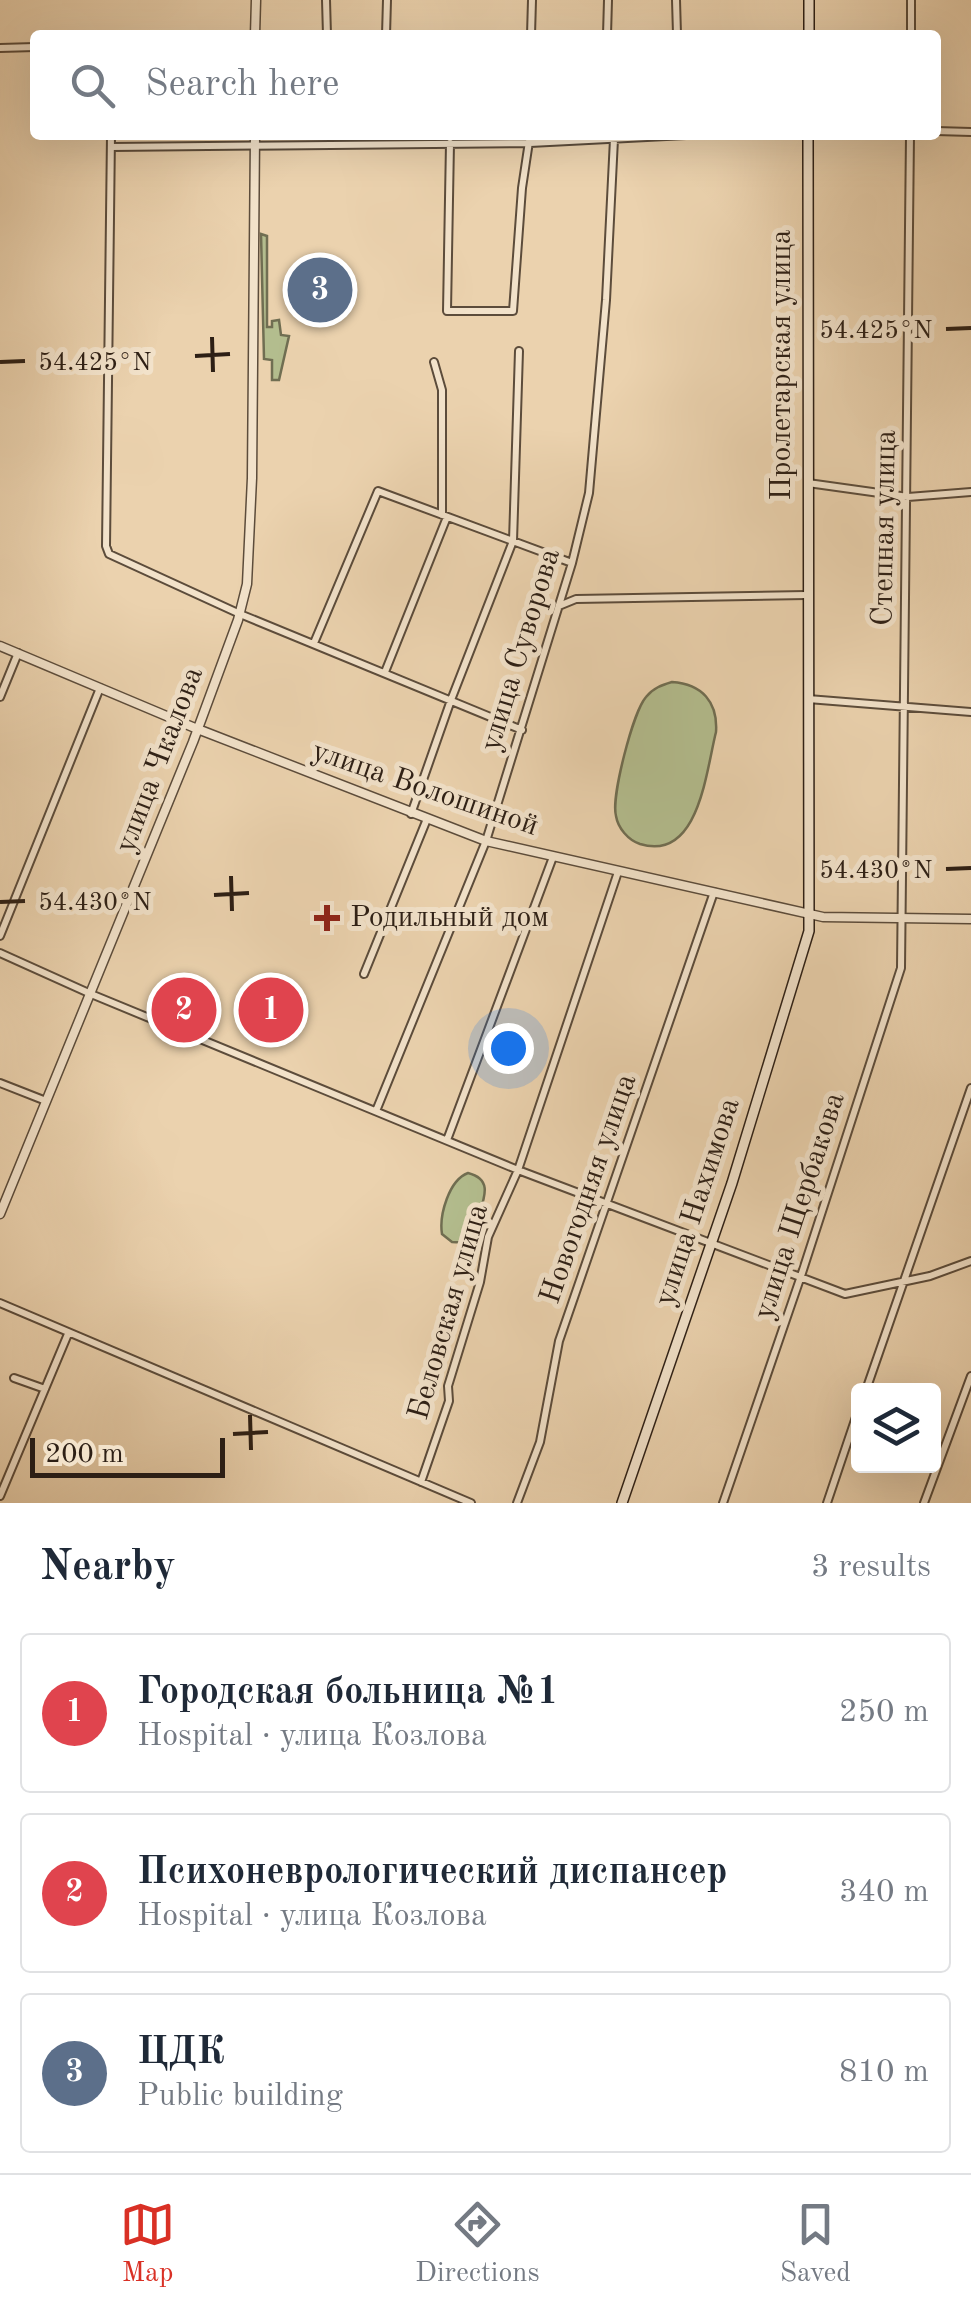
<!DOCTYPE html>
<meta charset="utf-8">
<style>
:root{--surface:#fff;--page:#f6f6f7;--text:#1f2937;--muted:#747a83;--line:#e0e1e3;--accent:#d93025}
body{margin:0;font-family:"Old Standard TT",serif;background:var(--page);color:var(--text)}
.controls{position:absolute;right:30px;bottom:30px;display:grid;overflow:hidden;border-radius:10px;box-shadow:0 10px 40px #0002}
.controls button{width:90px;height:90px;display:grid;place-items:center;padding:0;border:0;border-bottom:2px solid var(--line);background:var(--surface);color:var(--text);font:50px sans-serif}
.scale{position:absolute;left:30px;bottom:25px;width:195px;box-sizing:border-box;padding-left:10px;border:5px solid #2d1f15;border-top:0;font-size:28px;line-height:35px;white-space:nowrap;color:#2d1f15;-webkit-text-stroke:8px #f2e2ca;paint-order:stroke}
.you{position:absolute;left:508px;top:1048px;width:35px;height:35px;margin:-25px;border:8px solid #fff;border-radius:50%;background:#1a73e8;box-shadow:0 0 0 15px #1a73e833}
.badge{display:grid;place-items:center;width:65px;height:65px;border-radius:50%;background:var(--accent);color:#fff;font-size:32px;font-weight:700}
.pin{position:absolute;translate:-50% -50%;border:5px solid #fff;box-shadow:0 2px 10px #0006}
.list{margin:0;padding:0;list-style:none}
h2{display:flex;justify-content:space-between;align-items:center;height:130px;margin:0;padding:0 40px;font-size:42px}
h2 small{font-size:32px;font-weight:400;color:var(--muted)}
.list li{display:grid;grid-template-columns:65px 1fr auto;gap:30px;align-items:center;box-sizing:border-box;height:160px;margin:0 20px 20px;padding:0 20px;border:2px solid var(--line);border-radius:10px}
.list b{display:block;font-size:38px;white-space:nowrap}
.list p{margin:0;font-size:32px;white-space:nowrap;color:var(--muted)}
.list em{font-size:32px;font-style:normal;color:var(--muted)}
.icon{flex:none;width:55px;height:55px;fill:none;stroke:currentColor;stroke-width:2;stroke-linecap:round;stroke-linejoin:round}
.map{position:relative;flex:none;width:971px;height:1503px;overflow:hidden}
.search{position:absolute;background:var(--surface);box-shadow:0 10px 40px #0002;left:30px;right:30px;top:30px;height:110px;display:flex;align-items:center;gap:25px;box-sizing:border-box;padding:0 35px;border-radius:10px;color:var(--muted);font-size:38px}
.sheet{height:670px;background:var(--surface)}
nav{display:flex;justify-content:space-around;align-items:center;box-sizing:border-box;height:140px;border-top:2px solid var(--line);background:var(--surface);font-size:28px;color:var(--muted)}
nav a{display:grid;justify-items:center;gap:5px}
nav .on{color:var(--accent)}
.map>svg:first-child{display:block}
</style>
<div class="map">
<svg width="971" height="1503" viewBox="0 0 971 1503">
<rect width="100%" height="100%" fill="#ebd2ae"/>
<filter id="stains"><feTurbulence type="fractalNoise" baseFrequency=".002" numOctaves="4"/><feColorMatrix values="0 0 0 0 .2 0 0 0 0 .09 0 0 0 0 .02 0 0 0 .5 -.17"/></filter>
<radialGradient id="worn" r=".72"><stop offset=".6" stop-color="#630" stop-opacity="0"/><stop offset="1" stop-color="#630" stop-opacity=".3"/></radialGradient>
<!-- green -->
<path fill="#b3bd8e" stroke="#706e52" stroke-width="2.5" d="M261,234L267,236V327H272V321L279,320L281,335L289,336L279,380H272V360L264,359Z
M672,682C702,684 718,702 716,732C706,771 699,862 640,844C628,840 618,828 616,816C611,797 633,712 646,697C653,688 662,685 672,682Z
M468,1173C492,1179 485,1196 479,1215C476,1222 475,1233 468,1238C462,1244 459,1242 452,1242L442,1234C439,1215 449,1180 468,1173Z"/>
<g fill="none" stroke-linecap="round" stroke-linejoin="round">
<defs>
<path id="minor" d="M326,0L327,35
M676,0L677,34
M386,35L387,0
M531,35L532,0
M607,35L608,0
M911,35V0
M0,48L35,47
M936,131L971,132
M111,135L106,546L109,554L240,614L522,730
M450,143L447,311H513L522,188L530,135
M111,147L530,143L686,135
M434,362L442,390V515
M808,483L908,497L971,492
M559,606L576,599L806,595
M314,643L378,491L572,563
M385,672L447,517
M0,697L18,653
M808,699L971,712
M411,814L451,700L513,541L519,351
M0,936L100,688
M0,953L91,994L518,1170L845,1294L930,1276L971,1261
M364,974L427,819
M0,1083L46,1101
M376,1111L486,841L572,563L589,493L606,300L614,139
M447,1140L553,857
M0,1303L471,1503
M14,1378L45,1389
M866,1390L971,1088
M421,1482L449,1401L448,1386L480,1282L488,1237L518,1170L618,872
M0,1496L68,1334
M517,1503L540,1442L559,1341L714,892
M723,1503L801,1276L901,968L910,135
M827,1503L858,1411
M924,1503L971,1376"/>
<path id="tertiary" d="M255,35L256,0
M0,646L195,728L486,841L823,917L971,919
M0,1214L193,742L238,620L247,584L252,478L255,135"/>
<path id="secondary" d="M809,35V0
M622,1503L732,1183L809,931L808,135"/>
</defs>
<!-- minor casing -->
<use href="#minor" stroke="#5c4c3b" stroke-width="10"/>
<!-- tertiary casing -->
<use href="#tertiary" stroke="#5c4c3b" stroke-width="11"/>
<!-- secondary casing -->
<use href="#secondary" stroke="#2d1f15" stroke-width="12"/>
<!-- minor -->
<use href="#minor" stroke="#f2e2ca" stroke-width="6"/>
<!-- tertiary -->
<use href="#tertiary" stroke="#f2e2ca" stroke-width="8"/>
<!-- secondary -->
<use href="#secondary" stroke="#f2e2ca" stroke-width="9"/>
</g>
<!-- ticks -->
<path fill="none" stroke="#2d1f15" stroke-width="4" d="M946,329L971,328M212,337L213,372M195,356L230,354M0,362L25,361M946,869L971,868M231,876L232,911M214,895L249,893M0,902L25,901M250,1415L251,1450M233,1434L268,1432"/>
<!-- markers -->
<path fill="#8f2418" stroke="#f2e2ca" stroke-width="4" d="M322 903h10v10h10v10h-10v10h-10v-10h-10v-10h10z"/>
<g text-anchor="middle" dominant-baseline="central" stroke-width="10" stroke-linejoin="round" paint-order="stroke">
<!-- street labels -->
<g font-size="30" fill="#2d1f15" stroke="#f2e2ca">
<text transform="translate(782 365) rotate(-90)">Пролетарская улица</text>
<text transform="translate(885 528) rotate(-89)">Степная улица</text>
<text transform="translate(521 650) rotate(-73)">улица Суворова</text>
<text transform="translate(160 760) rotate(-69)">улица Чкалова</text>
<text transform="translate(425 789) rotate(19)">улица Волошиной</text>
<text transform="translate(589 1189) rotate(-71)">Новогодняя улица</text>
<text transform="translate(698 1202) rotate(-72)">улица Нахимова</text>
<text transform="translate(800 1206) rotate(-72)">улица Щербакова</text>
<text transform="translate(449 1312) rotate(-74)">Беловская улица</text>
</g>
<!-- poi labels -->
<g font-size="30" fill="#2d1f15" stroke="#f2e2ca" text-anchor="start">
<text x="350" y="918">Родильный дом</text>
</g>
</g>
<g font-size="25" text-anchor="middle" fill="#2d1f15" stroke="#f2e2ca" stroke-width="10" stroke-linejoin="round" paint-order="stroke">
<text x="876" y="338">54.425°N</text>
<text x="95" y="370">54.425°N</text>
<text x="876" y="878">54.430°N</text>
<text x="95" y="910">54.430°N</text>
</g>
<rect width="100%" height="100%" filter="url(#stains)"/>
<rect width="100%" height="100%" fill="url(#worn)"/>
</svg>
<div class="controls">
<button><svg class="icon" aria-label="layers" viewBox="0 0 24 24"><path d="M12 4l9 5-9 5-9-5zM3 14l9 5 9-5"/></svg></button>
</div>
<div class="scale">200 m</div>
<div class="you"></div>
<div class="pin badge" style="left:271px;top:1010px;background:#e0444e">1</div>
<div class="pin badge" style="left:184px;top:1010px;background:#e0444e">2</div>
<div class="pin badge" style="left:320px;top:290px;background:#5c6f8a">3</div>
<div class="search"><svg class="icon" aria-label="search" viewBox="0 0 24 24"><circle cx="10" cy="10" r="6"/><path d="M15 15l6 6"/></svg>Search here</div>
</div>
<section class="sheet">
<h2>Nearby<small>3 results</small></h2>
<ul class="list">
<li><span class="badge" style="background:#e0444e">1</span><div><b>Городская больница №1</b><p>Hospital · улица Козлова</p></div><em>250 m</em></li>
<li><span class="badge" style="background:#e0444e">2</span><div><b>Психоневрологический диспансер</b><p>Hospital · улица Козлова</p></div><em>340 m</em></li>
<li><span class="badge" style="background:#5c6f8a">3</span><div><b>ЦДК</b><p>Public building</p></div><em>810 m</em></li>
</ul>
</section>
<nav>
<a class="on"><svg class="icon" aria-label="map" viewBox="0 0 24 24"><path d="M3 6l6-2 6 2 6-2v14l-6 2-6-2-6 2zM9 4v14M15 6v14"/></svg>Map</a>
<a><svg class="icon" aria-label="directions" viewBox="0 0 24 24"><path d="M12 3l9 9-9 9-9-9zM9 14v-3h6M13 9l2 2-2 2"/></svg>Directions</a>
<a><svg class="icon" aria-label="saved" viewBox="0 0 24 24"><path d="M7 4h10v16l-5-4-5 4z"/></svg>Saved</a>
</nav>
